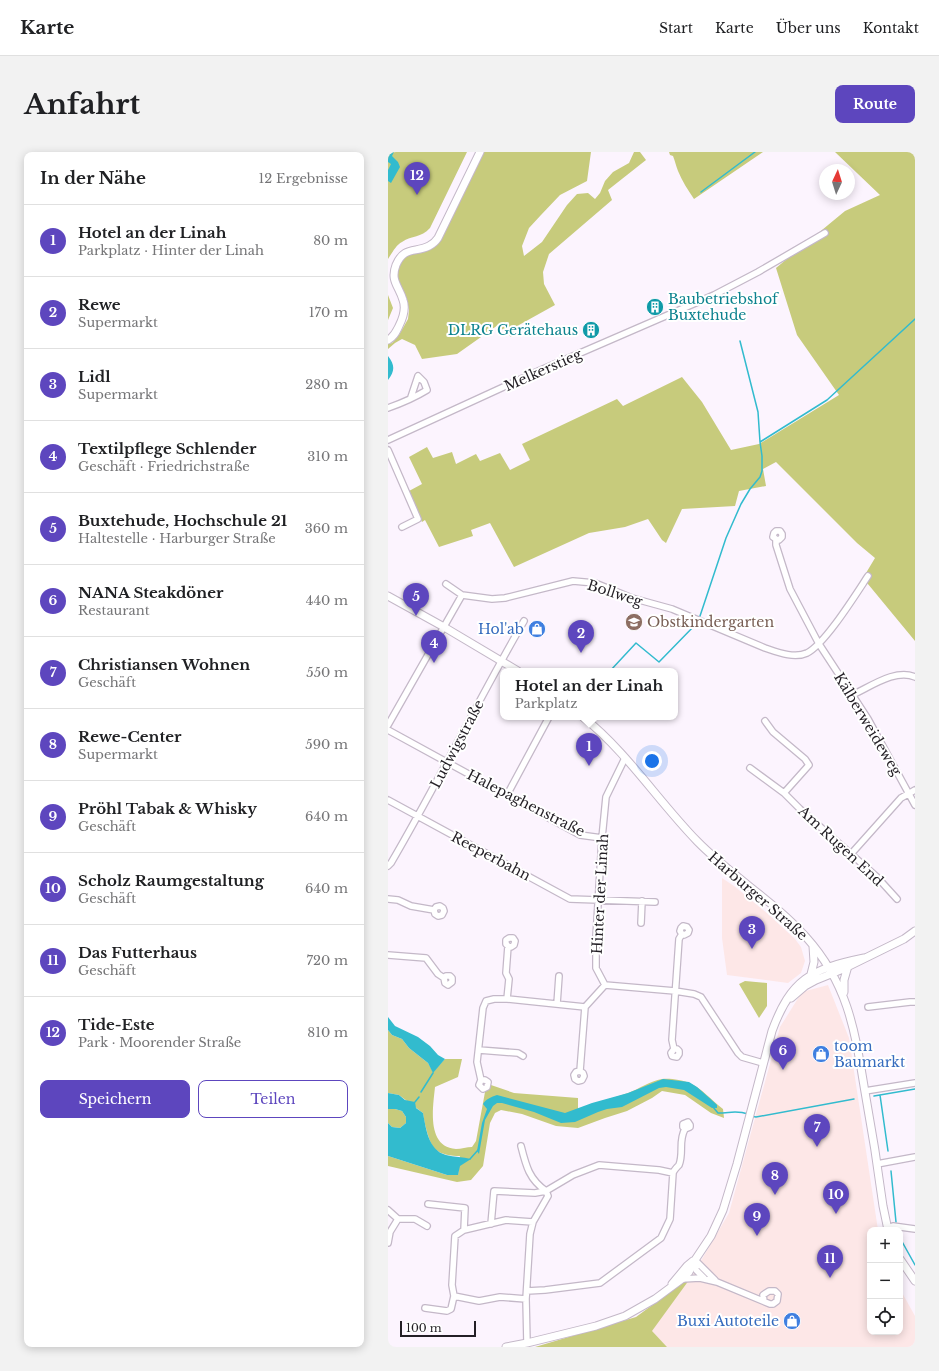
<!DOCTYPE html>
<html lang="de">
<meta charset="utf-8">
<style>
:root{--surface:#fff;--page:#f2f2f2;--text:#202124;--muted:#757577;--line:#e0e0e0;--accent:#5d46be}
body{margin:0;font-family:"Libre Baskerville",serif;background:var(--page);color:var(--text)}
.controls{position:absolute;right:12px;bottom:12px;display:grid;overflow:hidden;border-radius:8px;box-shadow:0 2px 10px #0003}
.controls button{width:36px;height:36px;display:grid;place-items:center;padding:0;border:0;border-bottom:1px solid var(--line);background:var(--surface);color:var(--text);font:20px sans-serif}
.compass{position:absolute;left:431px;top:12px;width:36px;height:36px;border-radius:50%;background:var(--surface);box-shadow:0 2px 10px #0003;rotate:4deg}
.scale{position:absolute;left:12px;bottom:10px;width:76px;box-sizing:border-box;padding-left:4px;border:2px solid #231f25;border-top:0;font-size:11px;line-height:14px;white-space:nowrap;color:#231f25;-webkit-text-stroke:3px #fff;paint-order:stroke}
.you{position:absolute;left:264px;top:609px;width:14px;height:14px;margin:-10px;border:3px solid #fff;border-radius:50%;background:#1a73e8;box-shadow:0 0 0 6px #1a73e833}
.badge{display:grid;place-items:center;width:26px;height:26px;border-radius:50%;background:var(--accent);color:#fff;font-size:13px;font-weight:700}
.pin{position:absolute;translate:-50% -33px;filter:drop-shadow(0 1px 2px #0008)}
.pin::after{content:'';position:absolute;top:21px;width:14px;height:12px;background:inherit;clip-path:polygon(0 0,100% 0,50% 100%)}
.popup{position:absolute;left:112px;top:516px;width:178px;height:52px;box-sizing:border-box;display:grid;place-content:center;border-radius:8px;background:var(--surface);filter:drop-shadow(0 1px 3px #0005);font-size:13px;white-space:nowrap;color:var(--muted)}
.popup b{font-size:15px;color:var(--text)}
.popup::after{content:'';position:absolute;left:50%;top:100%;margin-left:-8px;border:8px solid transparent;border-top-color:var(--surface)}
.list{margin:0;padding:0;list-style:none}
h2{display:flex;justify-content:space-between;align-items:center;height:52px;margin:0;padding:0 16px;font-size:17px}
h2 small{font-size:13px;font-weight:400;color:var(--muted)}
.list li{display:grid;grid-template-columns:26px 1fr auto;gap:12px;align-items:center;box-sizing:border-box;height:72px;padding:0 16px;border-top:1px solid var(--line)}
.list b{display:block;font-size:15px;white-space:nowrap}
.list p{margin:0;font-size:13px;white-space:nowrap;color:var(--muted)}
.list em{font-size:13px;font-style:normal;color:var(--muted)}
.actions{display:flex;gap:8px;padding:12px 16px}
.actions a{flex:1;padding:9px 0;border:1px solid var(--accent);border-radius:8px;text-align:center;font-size:14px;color:var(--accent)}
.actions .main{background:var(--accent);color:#fff}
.icon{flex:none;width:22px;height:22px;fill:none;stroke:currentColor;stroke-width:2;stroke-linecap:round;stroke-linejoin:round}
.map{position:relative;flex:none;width:527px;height:1195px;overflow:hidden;border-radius:8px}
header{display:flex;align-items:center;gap:24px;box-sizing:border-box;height:56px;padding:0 20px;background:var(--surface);border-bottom:1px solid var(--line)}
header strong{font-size:19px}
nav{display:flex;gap:22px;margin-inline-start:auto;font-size:14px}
.intro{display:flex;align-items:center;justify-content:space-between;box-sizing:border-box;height:96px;padding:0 24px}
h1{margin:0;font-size:28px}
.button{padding:10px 18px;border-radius:8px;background:var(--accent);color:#fff;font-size:14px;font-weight:700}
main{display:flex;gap:24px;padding:0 24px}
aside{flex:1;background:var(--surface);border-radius:8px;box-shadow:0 2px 10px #0003}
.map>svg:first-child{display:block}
</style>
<header>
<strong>Karte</strong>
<nav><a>Start</a><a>Karte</a><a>Über uns</a><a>Kontakt</a></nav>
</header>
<div class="intro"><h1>Anfahrt</h1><a class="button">Route</a></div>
<main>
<aside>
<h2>In der Nähe<small>12 Ergebnisse</small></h2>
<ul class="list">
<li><span class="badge">1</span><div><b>Hotel an der Linah</b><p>Parkplatz · Hinter der Linah</p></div><em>80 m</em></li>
<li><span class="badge">2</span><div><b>Rewe</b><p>Supermarkt</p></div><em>170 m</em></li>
<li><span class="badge">3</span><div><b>Lidl</b><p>Supermarkt</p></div><em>280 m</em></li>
<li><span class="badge">4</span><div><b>Textilpflege Schlender</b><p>Geschäft · Friedrichstraße</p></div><em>310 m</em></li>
<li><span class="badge">5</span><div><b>Buxtehude, Hochschule 21</b><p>Haltestelle · Harburger Straße</p></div><em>360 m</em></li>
<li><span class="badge">6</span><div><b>NANA Steakdöner</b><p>Restaurant</p></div><em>440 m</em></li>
<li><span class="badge">7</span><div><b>Christiansen Wohnen</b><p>Geschäft</p></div><em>550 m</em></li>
<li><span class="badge">8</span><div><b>Rewe-Center</b><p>Supermarkt</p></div><em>590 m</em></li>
<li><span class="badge">9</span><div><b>Pröhl Tabak &amp; Whisky</b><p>Geschäft</p></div><em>640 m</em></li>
<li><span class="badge">10</span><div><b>Scholz Raumgestaltung</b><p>Geschäft</p></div><em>640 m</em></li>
<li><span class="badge">11</span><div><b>Das Futterhaus</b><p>Geschäft</p></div><em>720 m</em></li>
<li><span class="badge">12</span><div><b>Tide-Este</b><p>Park · Moorender Straße</p></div><em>810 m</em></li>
</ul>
<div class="actions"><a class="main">Speichern</a><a>Teilen</a></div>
</aside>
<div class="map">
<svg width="527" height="1195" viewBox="0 0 527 1195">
<rect width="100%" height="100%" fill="#fcf4fe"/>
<!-- commercial -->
<path fill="#fde7e7" d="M334,726L346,734L380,762L407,787L413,795L417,809L413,821L400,831L339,823L334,786Z
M440,833L461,886L490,1078H482V1180H512V1137L527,1164V1195H279L263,1179L304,1124L341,1061L392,875L414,840Z"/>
<!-- green -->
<path fill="#c7cb7c" d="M0,0H79L42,76C33,86 24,83 14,90C8,93 4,101 0,107Z
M96,0H203L199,29L172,43L153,63L141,76L134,94L136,104L154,90L179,53L189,42L200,41L207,47L212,41L217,29L225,20L241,11L246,0H252L258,8L220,38L224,48L161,102L155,120L156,132L167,153L131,173L123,185L110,173L69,202L34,207L27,193L14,187L7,191L0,197V192L4,191L11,183L20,167L21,158L19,148L9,126L11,112L18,103L49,92L59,76Z
M281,0H375L306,47C300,38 294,29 290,19C288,14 287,9 285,4L282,3Z
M447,0H527V489L475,426L487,406L469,391L388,310L375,317L378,334L351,339L347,354L294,357L278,391L274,388L260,367L237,375L201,381L126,415L102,371L83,378L85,384L51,395L37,368L34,370L21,339L34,332L21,305L39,295L45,306L64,300L68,312L88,302L92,309L112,301L122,318L142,308L134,292L229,247L235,254L294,225L314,250L343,298L371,292L451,243L409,183L388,116L457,59L492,43Z
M0,143L5,156L0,168Z
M357,829L379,831V854L371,866L351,832Z
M0,878L4,883L14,887L21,896L40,911L45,920L57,907H74L70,925L47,935C45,955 38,995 68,997C73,997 79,995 84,995L88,989L97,940L103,933L126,941L190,946V957C207,950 224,947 240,941C251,937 262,929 274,927C281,926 295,928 301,931C314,936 324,949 335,957L336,966L323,961L297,943L274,939L264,946L239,959L217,966L190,976L168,974L134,962L113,958L107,961L102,971L95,1014L83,1028L69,1030L0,1014V1004L59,1023H70L72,1004C63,1004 54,1003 47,997C41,992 36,969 35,961L11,943L0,941Z
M0,957H7L14,959L18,965V971L12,976L4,975L0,971Z
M304,1124L264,1179L279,1195H147L248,1165Z"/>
<!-- water -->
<path fill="#32bbce" d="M0,0H6L4,4L10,10L12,15L3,31L0,29V18L3,12L0,10Z
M0,204C7,213 7,219 0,228Z
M0,865L7,874L30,885L42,894L50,903L57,907L45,921L40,911L21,896L14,887L4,883L0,878Z
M275,927L301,930L309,935L327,951L329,953V956H324L296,938L278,935L271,936L234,955L219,957L210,960L187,970L173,971L146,960L114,951H109L105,954L97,968L91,1002L89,999L94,971L99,957L95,952C98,947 103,945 109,943L177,961L204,951L240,941Z
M0,941L11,943L17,948L27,950L28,956L35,961C38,976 40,998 58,1003C66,1005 75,1005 83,1007L72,1014L70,1023H59L0,1004V971L4,975L12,976L18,971V965L14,959L7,957H0Z"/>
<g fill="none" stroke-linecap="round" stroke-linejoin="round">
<!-- stream -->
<path stroke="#32bbce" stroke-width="1.5" d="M313,40L367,0
M352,189L370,260L372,290
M312,464L338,386L353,352L362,337L372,325L374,319V304L372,290L439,248L527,167
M222,519L248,491L271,510L308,472
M33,940L45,921
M492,943L500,999
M486,944L527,937
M27,950L31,945
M325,955L330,961C342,961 349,958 360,962
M363,964L368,965L466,947
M82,1007L90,998
M503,1019L508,1070
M512,1086L527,1113"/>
<defs>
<path id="minor" d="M0,256C14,251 26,246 39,238L36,230L30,224L23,245
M0,288L146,221L326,143L370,120L437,81
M0,298L30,367L14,375
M388,387L385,385L386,381L388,379H392L394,382V385L391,388L388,387V393L402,437L431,492L480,567L527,653
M58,432L74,443
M464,543C482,535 508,516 527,525
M377,569L385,580L417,607L421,613L396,641
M0,573L74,443L104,447L117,446L185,429L207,431L244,446L284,457L377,496C389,500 406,507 419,501C437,492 468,442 480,424
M0,578L192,683L214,686
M237,606L218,645L214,686L208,785V816L217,833L287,839L306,842L313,845L350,901L354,905L375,911
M362,616L396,641L412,657L489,725L509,747
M119,643L161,565
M0,648L182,747L267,750
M463,702L513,646L527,638
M0,714L3,711C50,631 90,548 136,469
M0,747L10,748L23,754L46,758L47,762L50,764L54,763L56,759L55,756L52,754L48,755L46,758
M253,771L254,749
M0,803L38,806L50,822L56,826L57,831L60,833L64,830V826L62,824H58L56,826
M119,847L121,827L118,821L120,794L123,795L126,793L127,789L125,786H121L118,788V792L120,794
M169,852L171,824
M480,855L522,850H527
M286,897H289L291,899V902L289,905L284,904L283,901L286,897L284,888L291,787L294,782L296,783L300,781L301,778L299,775L295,774L293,776L292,779L294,782
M91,898L130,901L135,904
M192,919L195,921L196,924L194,928L190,929L187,927L186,923L188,920L192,919L197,855
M93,928H97L100,930L99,935L95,937L91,933L93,928L89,910L95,856L98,849L106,847H119L197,855L217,833
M477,939L527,931
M489,1012L527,1005
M285,1021C286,1018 289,1015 291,1013C296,1001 290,989 297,977L302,975V973L300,970L295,972V975L297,977
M40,1052L77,1056L76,1078
M0,1058L10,1067H27L39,1074
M103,1072L106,1039L147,1041L158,1039C141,1027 138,1014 133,994
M499,1076L505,1074L527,1077
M0,1091L2,1080L10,1067
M307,1108L327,1128
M307,1108L308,1118L316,1126
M294,1127L312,1126L329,1130L382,1152H385L389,1149L390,1142L387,1139H381L375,1143L376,1149
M66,1144L64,1133L67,1084L76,1078L118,1068L145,1070
M37,1156L59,1159L63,1157L66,1144L91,1149L112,1145L138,1147
M139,1191L138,1147L142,1082L145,1070L160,1044L158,1039L185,1023L211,1013L271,1018L285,1021L282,1067L273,1086L212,1131L157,1138L139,1139"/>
<path id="tertiary" d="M0,188C6,185 8,180 11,174C15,166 18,156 15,148C11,134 2,129 8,113C16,94 27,101 41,94C45,92 48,89 50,86L92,0
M0,444L56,475L130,519
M195,565C239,600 270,649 309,689C343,724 386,749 418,785C461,833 467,880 477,940C484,978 490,1016 495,1054L500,1078
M423,822L426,810L425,794
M456,840V828L460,814
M403,846L417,834L428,828L455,817L516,787L527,779
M512,1107L527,1129
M284,1132L299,1114L305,1109
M118,1195L139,1191L208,1174L237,1164L267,1147L294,1127L301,1120L307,1108L323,1084L335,1058L349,1012L384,879C403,827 423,817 476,806"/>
</defs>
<!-- minor casing -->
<use href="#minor" stroke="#c4b8c8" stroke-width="8"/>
<!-- tertiary casing -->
<use href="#tertiary" stroke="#c4b8c8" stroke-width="9"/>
<!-- minor -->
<use href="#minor" stroke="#fff" stroke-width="5.5"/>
<!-- tertiary -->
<use href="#tertiary" stroke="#fff" stroke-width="7"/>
</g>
<!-- icons -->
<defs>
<symbol id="building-disc" viewBox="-11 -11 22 22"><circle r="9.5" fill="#0f9aa8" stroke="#fff"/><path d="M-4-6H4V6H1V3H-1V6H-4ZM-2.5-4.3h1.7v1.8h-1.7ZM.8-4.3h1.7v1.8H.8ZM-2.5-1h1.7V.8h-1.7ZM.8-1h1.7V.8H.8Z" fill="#fff"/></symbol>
<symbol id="school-disc" viewBox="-11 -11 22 22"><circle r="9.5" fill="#8d6e63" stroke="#fff"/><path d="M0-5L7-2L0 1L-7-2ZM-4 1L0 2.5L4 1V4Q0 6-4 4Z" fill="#fff"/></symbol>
<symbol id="shop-disc" viewBox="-11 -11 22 22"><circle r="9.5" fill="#3f7fe0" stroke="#fff"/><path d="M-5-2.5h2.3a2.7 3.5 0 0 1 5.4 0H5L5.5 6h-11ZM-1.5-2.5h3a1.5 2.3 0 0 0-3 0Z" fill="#fff"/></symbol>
</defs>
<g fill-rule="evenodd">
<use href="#building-disc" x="257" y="145" width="20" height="20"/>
<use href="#building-disc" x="193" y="168" width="20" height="20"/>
<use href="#school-disc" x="236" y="460" width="20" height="20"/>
<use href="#shop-disc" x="139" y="467" width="20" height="20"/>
<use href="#shop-disc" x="423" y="892" width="20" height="20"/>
<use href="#shop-disc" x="394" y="1159" width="20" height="20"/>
</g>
<g text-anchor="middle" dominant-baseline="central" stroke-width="4" stroke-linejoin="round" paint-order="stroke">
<!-- culture labels -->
<g font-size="14" fill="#0d838f" stroke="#fff" text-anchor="start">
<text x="280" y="147">Baubetriebshof<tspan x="280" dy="16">Buxtehude</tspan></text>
<text x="190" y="178" text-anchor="end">DLRG Gerätehaus</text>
</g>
<!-- street labels -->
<g font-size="14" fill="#231f25" stroke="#fff">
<text transform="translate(155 218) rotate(-24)">Melkerstieg</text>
<text transform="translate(227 441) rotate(18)">Bollweg</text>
<text transform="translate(480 572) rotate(59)">Kälberweideweg</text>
<text transform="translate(69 592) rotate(-62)">Ludwigstraße</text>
<text transform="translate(138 651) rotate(27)">Halepaghenstraße</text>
<text transform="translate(453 694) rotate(43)">Am Rugen End</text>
<text transform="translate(103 704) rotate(28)">Reeperbahn</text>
<text transform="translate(212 742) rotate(-87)">Hinter der Linah</text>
<text transform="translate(370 744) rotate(41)">Harburger Straße</text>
</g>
<!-- education labels -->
<g font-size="14" fill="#785e54" stroke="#fff" text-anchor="start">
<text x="259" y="470">Obstkindergarten</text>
</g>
<!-- shop labels -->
<g font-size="14" fill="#366cbe" stroke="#fff" text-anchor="end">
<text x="136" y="477">Hol'ab</text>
<text x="446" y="894" text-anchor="start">toom<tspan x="446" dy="16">Baumarkt</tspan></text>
<text x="391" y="1169">Buxi Autoteile</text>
</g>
</g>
</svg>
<div class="controls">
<button>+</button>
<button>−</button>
<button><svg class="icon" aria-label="locate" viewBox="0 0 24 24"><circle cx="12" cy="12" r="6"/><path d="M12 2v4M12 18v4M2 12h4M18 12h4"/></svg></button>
</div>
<svg class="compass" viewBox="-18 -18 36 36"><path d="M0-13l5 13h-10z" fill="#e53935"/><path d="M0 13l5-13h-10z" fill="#757577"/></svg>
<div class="scale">100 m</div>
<div class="you"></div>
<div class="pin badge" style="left:201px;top:614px">1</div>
<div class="popup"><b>Hotel an der Linah</b>Parkplatz</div>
<div class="pin badge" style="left:193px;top:501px">2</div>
<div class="pin badge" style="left:364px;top:797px">3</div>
<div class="pin badge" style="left:46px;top:511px">4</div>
<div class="pin badge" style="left:28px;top:464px">5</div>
<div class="pin badge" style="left:395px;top:918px">6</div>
<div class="pin badge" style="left:429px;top:995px">7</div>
<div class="pin badge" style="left:387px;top:1043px">8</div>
<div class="pin badge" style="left:369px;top:1084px">9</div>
<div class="pin badge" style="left:448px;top:1062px">10</div>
<div class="pin badge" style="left:442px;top:1126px">11</div>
<div class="pin badge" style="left:29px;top:43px">12</div>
</div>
</main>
